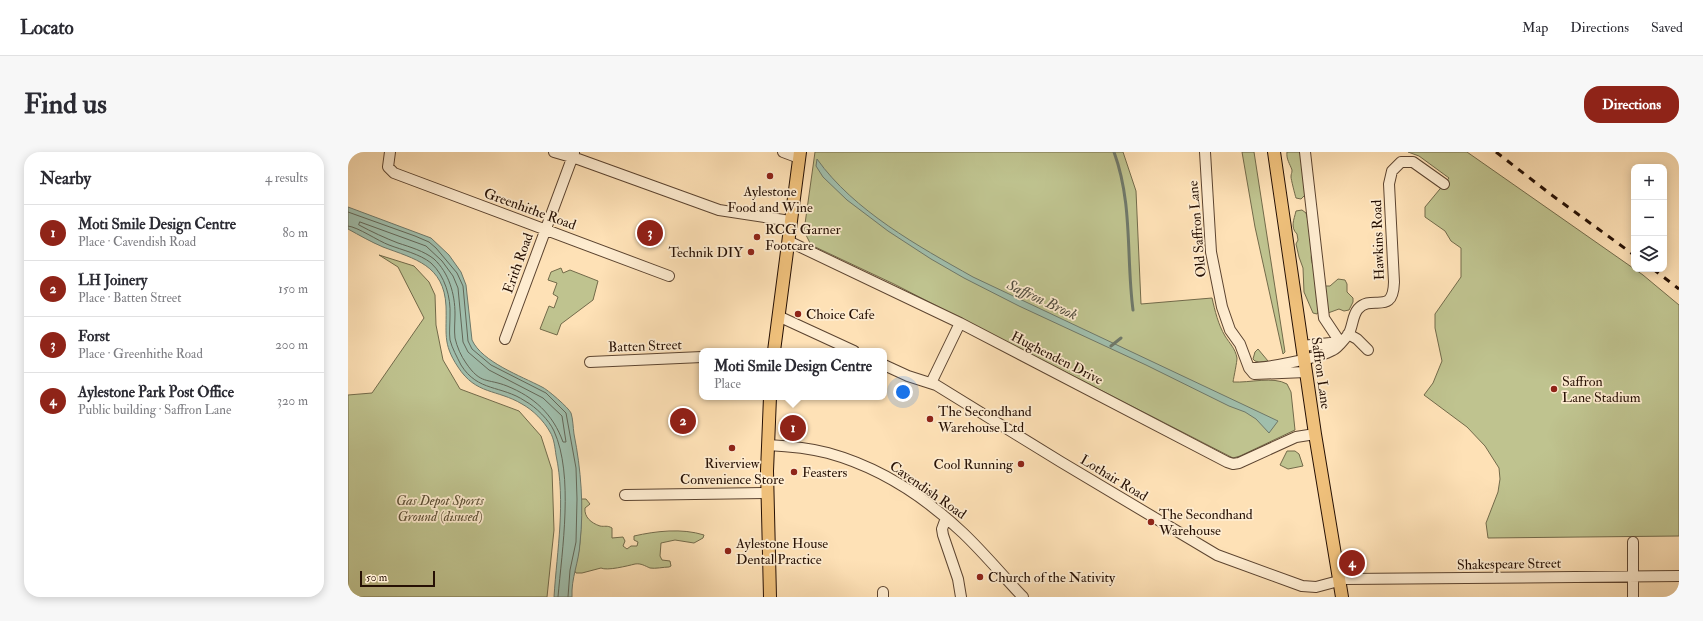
<!DOCTYPE html>
<meta charset="utf-8">
<style>
:root{--surface:#fff;--page:#f7f7f7;--text:#2b2b33;--muted:#7c7c81;--line:#e1e1e2;--accent:#8f2418}
body{margin:0;font-family:"IM FELL Double Pica",serif;background:var(--page);color:var(--text)}
.controls{position:absolute;right:12px;top:12px;display:grid;overflow:hidden;border-radius:8px;box-shadow:0 2px 10px #0003}
.controls button{width:36px;height:36px;display:grid;place-items:center;padding:0;border:0;border-bottom:1px solid var(--line);background:var(--surface);color:var(--text);font:20px sans-serif}
.scale{position:absolute;left:12px;bottom:10px;width:75px;box-sizing:border-box;padding-left:4px;border:2px solid #261004;border-top:0;font-size:11px;line-height:14px;white-space:nowrap;color:#261004;-webkit-text-stroke:3px #feecd0;paint-order:stroke}
.you{position:absolute;left:555px;top:240px;width:14px;height:14px;margin:-10px;border:3px solid #fff;border-radius:50%;background:#1a73e8;box-shadow:0 0 0 6px #1a73e833}
.badge{display:grid;place-items:center;width:26px;height:26px;border-radius:50%;background:var(--accent);color:#fff;font-size:13px;font-weight:700}
.pin{position:absolute;translate:-50% -50%;border:2px solid #fff;box-shadow:0 1px 4px #0006}
.popup{position:absolute;left:351px;top:196px;width:188px;height:52px;box-sizing:border-box;display:grid;place-content:center;border-radius:8px;background:var(--surface);filter:drop-shadow(0 1px 3px #0005);font-size:13px;white-space:nowrap;color:var(--muted)}
.popup b{font-size:15px;color:var(--text)}
.popup::after{content:'';position:absolute;left:50%;top:100%;margin-left:-8px;border:8px solid transparent;border-top-color:var(--surface)}
.list{margin:0;padding:0;list-style:none}
h2{display:flex;justify-content:space-between;align-items:center;height:52px;margin:0;padding:0 16px;font-size:17px}
h2 small{font-size:13px;font-weight:400;color:var(--muted)}
.list li{display:grid;grid-template-columns:26px 1fr auto;gap:12px;align-items:center;box-sizing:border-box;height:56px;padding:0 16px;border-top:1px solid var(--line)}
.list b{display:block;font-size:15px;white-space:nowrap}
.list p{margin:0;font-size:13px;white-space:nowrap;color:var(--muted)}
.list em{font-size:13px;font-style:normal;color:var(--muted)}
.icon{flex:none;width:22px;height:22px;fill:none;stroke:currentColor;stroke-width:2;stroke-linecap:round;stroke-linejoin:round}
.map{position:relative;flex:none;width:1331px;height:445px;overflow:hidden;border-radius:16px}
header{display:flex;align-items:center;gap:24px;box-sizing:border-box;height:56px;padding:0 20px;background:var(--surface);border-bottom:1px solid var(--line)}
header strong{font-size:19px}
nav{display:flex;gap:22px;margin-inline-start:auto;font-size:14px}
.intro{display:flex;align-items:center;justify-content:space-between;box-sizing:border-box;height:96px;padding:0 24px}
h1{margin:0;font-size:28px}
.button{padding:10px 18px;border-radius:16px;background:var(--accent);color:#fff;font-size:14px;font-weight:700}
main{display:flex;gap:24px;padding:0 24px}
aside{flex:1;background:var(--surface);border-radius:16px;box-shadow:0 2px 10px #0003}
.map>svg:first-child{display:block}
</style>
<header>
<strong>Locato</strong>
<nav><a>Map</a><a>Directions</a><a>Saved</a></nav>
</header>
<div class="intro"><h1>Find us</h1><a class="button">Directions</a></div>
<main>
<aside>
<h2>Nearby<small>4 results</small></h2>
<ul class="list">
<li><span class="badge">1</span><div><b>Moti Smile Design Centre</b><p>Place · Cavendish Road</p></div><em>80 m</em></li>
<li><span class="badge">2</span><div><b>LH Joinery</b><p>Place · Batten Street</p></div><em>150 m</em></li>
<li><span class="badge">3</span><div><b>Forst</b><p>Place · Greenhithe Road</p></div><em>200 m</em></li>
<li><span class="badge">4</span><div><b>Aylestone Park Post Office</b><p>Public building · Saffron Lane</p></div><em>320 m</em></li>
</ul>
</aside>
<div class="map">
<svg width="1331" height="445" viewBox="0 0 1331 445">
<rect width="100%" height="100%" fill="#fee1b6"/>
<filter id="stains"><feTurbulence type="fractalNoise" baseFrequency=".005" numOctaves="4"/><feColorMatrix values="0 0 0 0 .2 0 0 0 0 .09 0 0 0 0 .02 0 0 0 .5 -.17"/></filter>
<radialGradient id="worn" r=".72"><stop offset=".6" stop-color="#630" stop-opacity="0"/><stop offset="1" stop-color="#630" stop-opacity=".3"/></radialGradient>
<!-- green -->
<path fill="#bfc38f" stroke="#726a4a" d="M467,0H775L788,39L793,152L864,146C867,159 870,172 877,184C882,192 887,196 889,206C889,210 886,224 885,230C902,231 925,224 939,232L943,240L947,278L892,304L885,306L546,132L463,93L456,79Z
M894,0H906L937,200L935,202L907,75Z
M939,0H954L958,42L953,47L948,46C947,43 943,27 943,25C943,21 944,22 944,18C942,12 938,7 939,0Z
M1060,0H1119L1295,123L1331,153V384L1140,386L1138,371L1150,340L1152,327L1151,316L1137,294L1119,275L1076,243L1085,231L1094,209L1087,176V162L1113,125V96L1103,89L1097,79L1077,65V55L1101,26L1071,4Z
M954,58L958,61C962,73 963,86 965,99C962,103 963,112 967,116L971,159L969,162L965,161L956,140L955,116L951,105L948,92L950,88L949,82C942,75 946,68 948,59Z
M31,103L66,114L81,130L87,143L88,173L95,208L112,237L171,259L193,284L204,318L206,378L199,445H0V243L24,241L76,166L50,115Z
M213,116L215,121L222,118L250,129L245,148L213,172L209,183L192,177L201,154L206,156L210,145L205,142L209,131L200,128L203,120Z
M990,127L997,128L999,132V140L1005,146V150L1001,158L996,159L991,157L980,161L976,134H982Z
M910,197L920,209L911,210L907,209L905,207L907,200Z
M939,299H947L951,302L955,314L940,317L932,313Z
M233,347H238L242,352L237,356C236,365 243,371 252,374C257,375 259,373 264,376V386L275,385L277,389L275,394L279,397L283,394H289L290,390L286,388V384C308,379 334,376 356,383L355,386L346,391L327,388L313,391L312,404L314,408L322,409L323,414L321,415C316,415 307,417 302,416C297,414 293,411 287,412C279,414 259,419 253,416L234,421H228L226,418C234,395 233,372 233,347Z"/>
<!-- water -->
<path fill="#a0beac" stroke="#6f7869" d="M469,7C506,59 570,94 625,125L930,269L921,281L908,267L897,260L881,254L798,213L671,154L616,126L583,107L540,79L499,48L475,25L468,14Z
M0,55L83,86L101,103L113,120L118,133L124,188C134,210 173,224 194,235C199,237 221,256 223,261C225,267 225,275 226,282C233,317 236,355 232,391C231,410 223,426 224,445H206C209,398 218,350 208,303C207,296 206,286 202,280C196,269 185,258 174,252C149,237 128,243 110,215C94,191 99,181 98,154C96,113 67,107 35,95C23,90 11,83 0,77Z"/>
<g fill="none" stroke-linecap="round" stroke-linejoin="round">
<!-- shore -->
<path stroke="#636758" stroke-width="1" d="M0,60L67,84L81,90L88,96L109,121L115,134L120,189L124,197L143,213L198,241L218,261L228,316L229,347L228,390L222,418L220,445
M12,70L78,94L94,109L105,124L110,136L115,190L120,200L141,218L195,246L214,264L218,290H215C205,262 186,245 159,234C139,226 133,233 118,211C113,204 109,195 107,186C106,178 107,170 107,162C107,142 101,121 86,107C76,99 62,95 50,91C37,86 24,80 11,73Z
M0,74C10,75 30,89 41,93C54,98 72,102 83,111C97,124 103,145 102,164C102,172 101,180 102,188C104,196 109,205 113,213C130,240 153,233 177,249C188,255 201,268 206,279C226,323 214,398 210,445"/>
<!-- stream -->
<path stroke="#6f7869" stroke-width="3" d="M766,0C785,52 778,105 785,158
M763,194L773,186"/>
<defs>
<path id="minor" d="M42,0L40,15L46,21L321,124
M206,0L230,7L371,58L442,69
M435,0L451,6
M857,0L863,100L874,155L882,178L892,192L901,216L906,222L958,220
M957,0L976,166L992,190
M440,89L612,171L879,310L885,312L891,311L948,285L967,282
M430,164L506,199
M1000,182L1009,187L1020,198
M157,187L226,1
M954,194L992,190
M242,210L354,205
M536,213L560,224L588,233L713,310L869,403L954,434L968,435L998,427L1331,424
M901,216C916,217 971,206 985,198C990,196 996,187 1000,183C1005,175 1004,164 1010,157C1024,141 1045,165 1046,130L1041,32L1044,19L1053,10H1065L1096,32
M583,231L612,171
M420,293C440,294 461,296 480,301C531,315 577,345 615,381C636,401 655,424 675,445
M277,343L420,341
M598,366L594,377L595,383L610,427L613,445
M535,440V445
M1285,445V390"/>
<path id="major" d="M926,0L967,282L994,445
M426,199L452,0
M422,245L419,319L422,445"/>
</defs>
<!-- minor casing -->
<use href="#minor" stroke="#5c4430" stroke-width="12"/>
<!-- major casing -->
<use href="#major" stroke="#261004" stroke-width="14"/>
<!-- minor -->
<use href="#minor" stroke="#feecd0" stroke-width="10"/>
<!-- major -->
<use href="#major" stroke="#efc07b" stroke-width="12"/>
<!-- rail -->
<path stroke="#261004" stroke-width="3" stroke-dasharray="7 7" stroke-linecap="butt" d="M1148,0L1205,44L1286,103
M1305,117L1331,137"/>
</g>
<!-- markers -->
<g fill="#8f2418" stroke="#feecd0" stroke-width="1.5">
<circle cx="422" cy="24" r="4"/>
<circle cx="409" cy="85" r="4"/>
<circle cx="403" cy="100" r="4"/>
<circle cx="450" cy="162" r="4"/>
<circle cx="1206" cy="237" r="4"/>
<circle cx="582" cy="267" r="4"/>
<circle cx="384" cy="296" r="4"/>
<circle cx="673" cy="312" r="4"/>
<circle cx="446" cy="320" r="4"/>
<circle cx="803" cy="370" r="4"/>
<circle cx="380" cy="399" r="4"/>
<circle cx="632" cy="425" r="4"/>
</g>
<g text-anchor="middle" dominant-baseline="central" stroke-width="3.5" stroke-linejoin="round" paint-order="stroke">
<!-- poi labels -->
<g font-size="14" fill="#261004" stroke="#feecd0" text-anchor="start">
<text x="422" y="39" text-anchor="middle">Aylestone<tspan x="422" dy="16">Food and Wine</tspan></text>
<text x="417" y="77">RCG Garner<tspan x="417" dy="16">Footcare</tspan></text>
<text x="395" y="100" text-anchor="end">Technik DIY</text>
<text x="458" y="162">Choice Cafe</text>
<text x="1214" y="229">Saffron<tspan x="1214" dy="16">Lane Stadium</tspan></text>
<text x="590" y="259">The Secondhand<tspan x="590" dy="16">Warehouse Ltd</tspan></text>
<text x="384" y="311" text-anchor="middle">Riverview<tspan x="384" dy="16">Convenience Store</tspan></text>
<text x="665" y="312" text-anchor="end">Cool Running</text>
<text x="454" y="320">Feasters</text>
<text x="811" y="362">The Secondhand<tspan x="811" dy="16">Warehouse</tspan></text>
<text x="388" y="391">Aylestone House<tspan x="388" dy="16">Dental Practice</tspan></text>
<text x="640" y="425">Church of the Nativity</text>
</g>
<!-- street labels -->
<g font-size="14" fill="#261004" stroke="#feecd0">
<text transform="translate(182 57) rotate(20)">Greenhithe Road</text>
<text transform="translate(849 77) rotate(-95)">Old Saffron Lane</text>
<text transform="translate(1030 88) rotate(-92)">Hawkins Road</text>
<text transform="translate(170 111) rotate(-70)">Erith Road</text>
<text transform="translate(297 194) rotate(-2)">Batten Street</text>
<text transform="translate(709 206) rotate(27)">Hughenden Drive</text>
<text transform="translate(973 221) rotate(82)">Saffron Lane</text>
<text transform="translate(766 326) rotate(31)">Lothair Road</text>
<text transform="translate(580 338) rotate(35)">Cavendish Road</text>
<text transform="translate(1161 412) rotate(-1)">Shakespeare Street</text>
</g>
<!-- park labels -->
<g font-size="14" font-style="italic" fill="#5c4f35" stroke="#feecd0">
<text x="92" y="348">Gas Depot Sports<tspan x="92" dy="16">Ground (disused)</tspan></text>
</g>
<!-- water labels -->
<g font-size="15" font-style="italic" fill="#514d3f" stroke="#feecd0">
<text transform="translate(694 148) rotate(25)">Saffron Brook</text>
</g>
</g>
<rect width="100%" height="100%" filter="url(#stains)"/>
<rect width="100%" height="100%" fill="url(#worn)"/>
</svg>
<div class="controls">
<button>+</button>
<button>−</button>
<button><svg class="icon" aria-label="layers" viewBox="0 0 24 24"><path d="M12 4l9 5-9 5-9-5zM3 14l9 5 9-5"/></svg></button>
</div>
<div class="scale">50 m</div>
<div class="you"></div>
<div class="pin badge" style="left:445px;top:276px">1</div>
<div class="popup"><b>Moti Smile Design Centre</b>Place</div>
<div class="pin badge" style="left:335px;top:269px">2</div>
<div class="pin badge" style="left:302px;top:81px">3</div>
<div class="pin badge" style="left:1004px;top:411px">4</div>
</div>
</main>
